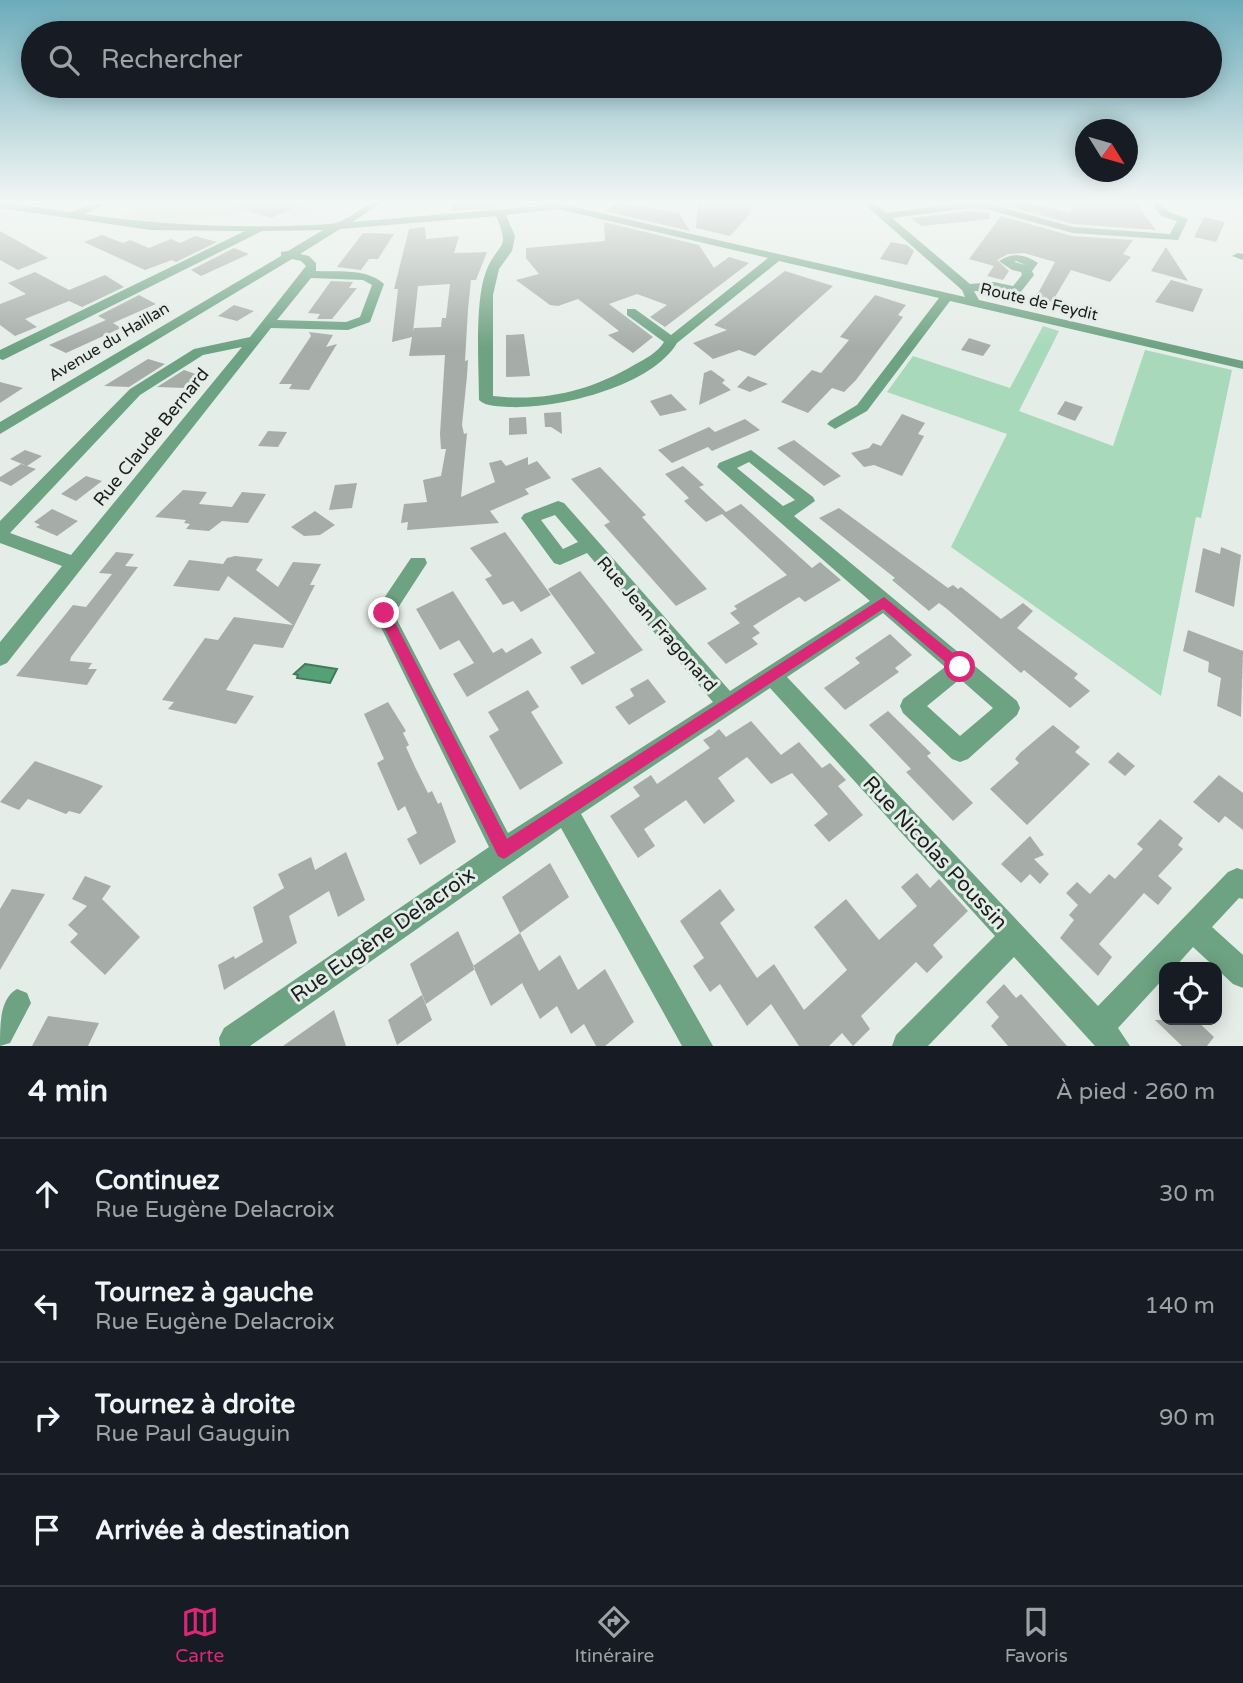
<!DOCTYPE html>
<html lang="fr">
<meta charset="utf-8">
<style>
:root{--surface:#171b24;--page:#20242c;--text:#f1f3f6;--muted:#9ea1a6;--line:#363941;--accent:#db2777}
body{margin:0;font-family:"Varela Round",sans-serif;background:var(--page);color:var(--text)}
.controls{position:absolute;right:21px;bottom:21px;display:grid;overflow:hidden;border-radius:14px;box-shadow:0 4px 18px #0003}
.controls button{width:63px;height:63px;display:grid;place-items:center;padding:0;border:0;border-bottom:2px solid var(--line);background:var(--surface);color:var(--text);font:35px sans-serif}
.compass{position:absolute;left:1075px;top:119px;width:63px;height:63px;border-radius:50%;background:var(--surface);box-shadow:0 4px 18px #0003;rotate:127deg}
.stop{position:absolute;width:21px;height:21px;margin:-16px;border:5px solid #db2777;border-radius:50%;background:#fff}
.stop.end{background:#db2777;border-color:#fff;box-shadow:0 2px 7px #0008}
.list{margin:0;padding:0;list-style:none}
h2{display:flex;justify-content:space-between;align-items:center;height:91px;margin:0;padding:0 28px;font-size:30px}
h2 small{font-size:23px;font-weight:400;color:var(--muted)}
.list li{display:grid;grid-template-columns:46px 1fr auto;gap:21px;align-items:center;box-sizing:border-box;height:112px;padding:0 28px;border-top:2px solid var(--line)}
.list b{display:block;font-size:26px;white-space:nowrap}
.list p{margin:0;font-size:23px;white-space:nowrap;color:var(--muted)}
.list em{font-size:23px;font-style:normal;color:var(--muted)}
.icon{flex:none;width:38px;height:38px;fill:none;stroke:currentColor;stroke-width:2;stroke-linecap:round;stroke-linejoin:round}
.map{position:relative;flex:none;width:1243px;height:1046px;overflow:hidden}
.search{position:absolute;background:var(--surface);box-shadow:0 4px 18px #0003;left:21px;right:21px;top:21px;height:77px;display:flex;align-items:center;gap:18px;box-sizing:border-box;padding:0 24px;border-radius:38px;color:var(--muted);font-size:26px}
.sheet{height:539px;background:var(--surface)}
nav{display:flex;justify-content:space-around;align-items:center;box-sizing:border-box;height:98px;border-top:2px solid var(--line);background:var(--surface);font-size:19px;color:var(--muted)}
nav a{display:grid;justify-items:center;gap:4px}
nav .on{color:var(--accent)}
.map>svg:first-child{display:block}
</style>
<div class="map">
<svg width="1243" height="1046" viewBox="0 0 1243 1046">
<rect width="100%" height="100%" fill="#e5ede8"/>
<!-- built -->
<path fill="#d5e4da" d="M154,202H326L295,216L284,213L271,218L238,211L228,217L200,219L187,224L125,219L124,214Z"/>
<!-- green -->
<path fill="#a8d9ba" d="M1043,326L1059,331L1019,411L1113,446L1145,350L1232,370L1201,518L1196,517L1161,696L951,547L1007,434L887,392L913,356L1010,388Z"/>
<!-- water -->
<path fill="#53a175" stroke="#427a5a" stroke-width="2" d="M305,664L337,669L330,683L297,678L298,675L294,674Z"/>
<!-- building -->
<path fill="#a6ada8" fill-rule="evenodd" d="M230,202H308L271,218L230,204Z
M450,202H502L493,208L451,211Z
M617,202L679,213L690,231L605,211Z
M698,202H755L749,215L730,236L696,228Z
M1023,202L1071,213L1072,202H1135L1156,230L1073,224L1008,206Z
M969,211L989,213L990,219L921,226L911,218Z
M1001,216L1072,236L1133,240L1123,254L1131,257L1110,282L1071,270L1052,302L1036,297L1055,262L1024,253L1008,254L997,260L1009,271L1003,280L987,276L994,266L969,259Z
M1204,217L1225,222L1216,242L1194,237Z
M604,222L699,245L714,268L729,257L749,263L665,327L650,317L667,305L637,294L609,304L653,337L633,353L608,335L619,331L578,299L558,306L550,305L516,280L539,274L526,258V248L605,241Z
M425,227L426,239L459,236L454,253L487,252L476,280H471L468,309L465,361L468,360L467,376L462,425L464,434L467,433L461,497L495,482L489,463L501,460L506,466L528,457V465L537,461L551,478L525,489L529,494L490,511L499,523L407,530L408,522L401,523L404,504L427,502L423,480L441,476L446,449H441L440,434L445,355L409,356L412,337L392,342L398,289H394L409,229ZM450,284L446,318H442L441,327L414,328L413,332L418,286Z
M0,231L48,258L18,270L0,260Z
M363,233L394,234L378,259H369L361,270L337,267Z
M102,235L123,243L130,240L149,248L171,239L180,243L195,236L217,242L176,262L172,260L145,270L84,242Z
M891,242L907,245L914,251L907,265L880,259Z
M1166,247L1188,281L1151,271Z
M234,248L249,254L201,276L191,270Z
M785,271L833,286L755,356L739,350L713,359L693,343L727,330L714,325Z
M35,272L69,290L105,275L124,287L82,307L69,301L25,319L37,327L15,336L0,325V304L26,294L8,283Z
M1171,280L1203,289L1193,312L1155,302Z
M331,281L353,282L349,288H357L332,319H317L320,314L308,313Z
M139,295L156,304L113,323L121,328L66,353L49,345L106,320L98,316Z
M875,295L906,305L898,315L903,317L856,380L844,392L832,388L808,413L781,402L812,370L821,373L849,340L840,337Z
M234,305L254,311L237,321L218,316Z
M309,332L333,335L326,347L337,344L309,390L289,389L292,384H279L311,336Z
M524,334L530,376L506,377V335Z
M969,338L991,345L983,356L961,350Z
M148,359L165,364L129,387L104,386Z
M184,370L201,376L185,388L157,387Z
M711,370L725,380L722,383L731,390L699,405L704,373Z
M748,376L768,384L750,392L737,387Z
M0,382L23,388L0,403Z
M671,394L687,410L660,416L650,401Z
M1065,401L1083,407L1075,421L1057,414Z
M561,412L562,434L551,427H545L544,413Z
M902,414L925,423L918,434L924,436L902,476L874,465L864,467L851,453L869,448L873,443L881,446Z
M526,417L527,434L509,435V418Z
M745,419L760,430L712,451L708,447L672,463L658,450L709,427L715,432Z
M268,431L287,432L278,447L258,446Z
M794,440L820,460L841,476L824,486L777,448Z
M25,450L42,456L27,466L10,459Z
M21,464L36,469L11,486L0,481V477Z
M683,466L704,485L699,487L726,512L741,504L812,568L820,562L841,580L805,602L799,597L753,626L760,633L752,638L758,644L726,664L707,643L740,623L730,613L737,609L734,606L787,575L722,514L706,522L684,501L689,498L665,474Z
M600,467L646,515L642,517L707,589L676,606L604,525L610,522L571,479Z
M86,476L102,481L76,501L61,494Z
M357,483L352,508L329,510L335,485Z
M183,490L207,492L199,504L232,507L242,492L266,494L248,523L222,521L209,531L186,529L190,524L184,523L186,520L155,517Z
M839,508L948,588L953,585L958,589L961,587L1001,619L1023,603L1033,611L1017,628L1078,674L1074,678L1090,691L1070,708L1024,670L1021,673L947,609L939,603L929,611L892,580L895,578L819,518Z
M52,509L78,521L57,536L36,527L40,525L34,522Z
M315,511L335,525L320,535L304,536L291,527Z
M505,532L551,595L521,612L513,601L503,605L485,579L492,576L470,548Z
M1221,547L1241,555L1234,607L1195,592L1203,548L1220,554Z
M116,552L134,554L125,566L138,567L71,657L70,661L92,663L88,669H97L87,685L16,676L73,605L86,607L112,574L99,573Z
M235,556L263,559L256,570L278,587L293,562L321,564L310,585H315L283,648L254,644L226,690L254,696L236,724L168,709L174,702L162,700L205,638L218,640L234,617L293,625L228,576L219,591L173,586L189,560L223,564L227,558Z
M580,571L643,650L582,685L570,667L595,653L548,589Z
M453,591L493,653L502,648L506,653L532,638L542,653L467,697L453,674L474,663L459,640L440,650L416,609Z
M1188,630L1243,651L1241,717L1217,706L1221,678L1208,672L1209,662L1183,651Z
M890,634L912,655L895,668L899,672L845,710L824,688L860,663L855,658Z
M648,679L666,702L629,725L615,707L634,696L630,689Z
M528,690L539,707L531,712L563,763L520,790L489,736L499,730L488,712Z
M388,702L406,731L403,733L409,745L406,747L416,769L428,793L432,791L438,804L441,802L456,842L420,865L407,839L417,833L405,806L398,811L377,763L384,759L364,714Z
M888,711L931,753L927,756L973,803L953,821L906,772L911,769L869,725Z
M751,721L781,755L799,742L822,768L830,763L846,780L838,786L863,815L829,842L814,825L828,814L792,773L771,784L747,757L718,778L735,801L704,824L686,800L644,829L655,846L638,858L610,816L640,796L633,787L651,775L657,784L710,748L703,740L712,735L719,729L726,737Z
M1053,725L1080,747L1075,752L1090,764L1027,825L990,789L1019,763L1015,759L1020,753Z
M1118,752L1135,766L1125,776L1108,762Z
M35,761L85,779L103,786L80,814L69,811L66,814L28,799L19,810L0,802Z
M1219,775L1243,793V830L1225,816L1219,823L1193,802Z
M1160,819L1183,838L1178,845L1183,849L1158,876L1172,888L1158,905L1144,893L1099,944L1112,957L1098,976L1060,938L1074,920L1069,915L1078,905L1066,893L1077,882L1090,894L1109,874L1115,879L1143,849L1137,844Z
M1030,836L1044,855L1034,859L1049,874L1040,884L1030,874L1021,883L1001,864Z
M346,852L365,900L338,917L329,891L289,916L297,943L224,990L218,965L234,956L235,959L263,942L253,907L284,888L278,874L311,857L315,870Z
M550,863L569,897L520,933L502,897Z
M917,873L930,888L939,879L968,911L933,945L943,957L927,973L916,962L861,1016L870,1029L853,1046L842,1033L829,1046H799L771,1004L747,1026L720,984L710,992L693,966L704,958L680,921L720,889L735,910L720,923L757,978L774,964L804,1010L847,970L814,927L846,899L879,940L917,906L901,887Z
M85,876L111,886L102,899L140,937L105,975L70,942L78,934L68,925L87,906L72,899Z
M12,889L45,894L0,970V909Z
M458,931L475,969L426,1004L410,964Z
M520,933L539,971L560,955L578,990L605,969L634,1022L605,1046H596L584,1024L571,1034L557,1006L540,1019L522,983L491,1006L473,966Z
M1004,984L1016,998L1021,994L1067,1046H1008L991,1026L999,1017L986,1002Z
M422,995L432,1020L397,1045L388,1020Z
M334,1010L346,1046H283Z
M48,1016L99,1023L88,1046H32Z
M1155,1020H1196L1214,1037L1207,1046H1182Z"/>
<g fill="none" stroke-linecap="round" stroke-linejoin="round">
<!-- minor -->
<path fill="#6da282" fill-rule="evenodd" d="M0,202L71,212L97,202H111L84,214C165,226 248,229 330,224C350,222 362,202 383,202L352,222L544,206L536,202H553L965,297L962,290L862,202H873L886,213L969,202L986,203L1073,227L1170,234L1177,221L1161,216L1151,202H1161L1169,212L1188,219L1178,240L1073,233L986,209L969,208L892,218L970,284L994,282L1013,286L1022,275L1021,272L1012,270L999,261C1012,252 1025,254 1038,263L1032,271L1034,275L1020,293L974,291L979,300L1243,361V369L950,301L867,411L835,429L827,424L830,421L857,405L939,298L779,261L677,343C651,387 557,409 509,407C500,406 486,407 479,400C479,366 474,299 487,269C499,241 511,250 496,216L340,229L300,254L309,256L316,263V271C338,272 367,268 384,284L370,322L348,330L271,328L7,663L0,666V642L62,566L0,543V521L130,389L194,349L250,337L306,266L301,261L292,259L0,434V422L281,256V252L288,251L323,230L262,231L3,360L0,359V350L245,231L151,230L0,208ZM558,209L768,258L671,335L635,309H627V315L664,342C657,353 645,359 634,365C590,391 544,402 493,396V295L499,269L512,251L515,236L506,215ZM1016,261L1026,265L1014,262ZM311,278L363,280L372,285L360,317L346,322L277,320ZM242,347L71,555L10,533L140,395L203,355Z
M1238,253L1243,254V260L1232,256Z
M751,450L813,497L815,501L794,516L1017,701L1020,708L1017,715L968,759L960,762L952,759L903,713L900,706L903,699L945,667L883,613L787,677L1098,1006L1228,872L1237,868L1243,870V899L1239,898L1212,927L1243,955V988L1233,984L1193,947L1175,967H1164V978L1118,1028L1130,1046H1095L1014,957L928,1046H892L896,1035L995,936L770,688L581,814L713,1046H682L561,828L250,1046H220L219,1038L224,1028L489,847L374,613L411,558H425L427,563L394,614L508,833L713,702L587,553L560,565L554,563L524,522L521,518L524,514L558,501L564,503L730,691L870,601L717,467L719,463ZM749,462L795,500L783,506L737,468ZM555,515L578,542L563,549L541,520ZM960,679L993,708L960,736L927,706Z
M17,989L27,993L31,1003L10,1043L0,1046C0,1024 0,998 17,989Z"/>
</g>
<!-- sky -->
<linearGradient id="sky" x2="0" y2="1"><stop stop-color="#6cacba"/><stop offset="0.58" stop-color="#f3f7f5"/><stop offset="1" stop-color="#f3f7f5" stop-opacity="0"/></linearGradient>
<rect width="1243" height="348" fill="url(#sky)"/>
<!-- route -->
<path fill="#db2777" d="M884,597L965,663V671H956L883,609L504,859L498,856L377,613L379,609H388L507,839Z"/>
<g text-anchor="middle" dominant-baseline="central" stroke-width="6" stroke-linejoin="round" paint-order="stroke">
<!-- far-street labels -->
<g font-size="16" fill="#1b1e1c" stroke="#e5ede8">
<text transform="translate(1039 302) rotate(13)">Route de Feydit</text>
<text transform="translate(109 342) rotate(-31)">Avenue du Haillan</text>
</g>
<!-- street labels -->
<g font-size="18" fill="#1b1e1c" stroke="#e5ede8">
<text transform="translate(151 437) rotate(-51)">Rue Claude Bernard</text>
<text transform="translate(657 624) rotate(49)">Rue Jean Fragonard</text>
</g>
<!-- near-street labels -->
<g font-size="21" fill="#1b1e1c" stroke="#e5ede8">
<text transform="translate(935 853) rotate(47)">Rue Nicolas Poussin</text>
<text transform="translate(383 935) rotate(-35)">Rue Eugène Delacroix</text>
</g>
</g>
</svg>
<div class="controls">
<button><svg class="icon" aria-label="locate" viewBox="0 0 24 24"><circle cx="12" cy="12" r="6"/><path d="M12 2v4M12 18v4M2 12h4M18 12h4"/></svg></button>
</div>
<svg class="compass" viewBox="-18 -18 36 36"><path d="M0-13l5 13h-10z" fill="#e53935"/><path d="M0 13l5-13h-10z" fill="#9ea1a6"/></svg>
<div class="stop" style="left:960px;top:667px"></div>
<div class="stop end" style="left:384px;top:613px"></div>
<div class="search"><svg class="icon" aria-label="search" viewBox="0 0 24 24"><circle cx="10" cy="10" r="6"/><path d="M15 15l6 6"/></svg>Rechercher</div>
</div>
<section class="sheet">
<h2>4 min<small>À pied · 260 m</small></h2>
<ul class="list">
<li><svg class="icon" aria-label="ahead" viewBox="0 0 24 24"><path d="M12 20V5M6 11l6-6 6 6"/></svg><div><b>Continuez</b><p>Rue Eugène Delacroix</p></div><em>30 m</em></li>
<li><svg class="icon" aria-label="left" viewBox="0 0 24 24"><path d="M17 20v-9H6M10 6l-5 5 5 5"/></svg><div><b>Tournez à gauche</b><p>Rue Eugène Delacroix</p></div><em>140 m</em></li>
<li><svg class="icon" aria-label="right" viewBox="0 0 24 24"><path d="M7 20v-9h11M14 6l5 5-5 5"/></svg><div><b>Tournez à droite</b><p>Rue Paul Gauguin</p></div><em>90 m</em></li>
<li><svg class="icon" aria-label="arrive" viewBox="0 0 24 24"><path d="M6 21V4h12l-3 4 3 4H6"/></svg><div><b>Arrivée à destination</b></div></li>
</ul>
</section>
<nav>
<a class="on"><svg class="icon" aria-label="map" viewBox="0 0 24 24"><path d="M3 6l6-2 6 2 6-2v14l-6 2-6-2-6 2zM9 4v14M15 6v14"/></svg>Carte</a>
<a><svg class="icon" aria-label="directions" viewBox="0 0 24 24"><path d="M12 3l9 9-9 9-9-9zM9 14v-3h6M13 9l2 2-2 2"/></svg>Itinéraire</a>
<a><svg class="icon" aria-label="saved" viewBox="0 0 24 24"><path d="M7 4h10v16l-5-4-5 4z"/></svg>Favoris</a>
</nav>
